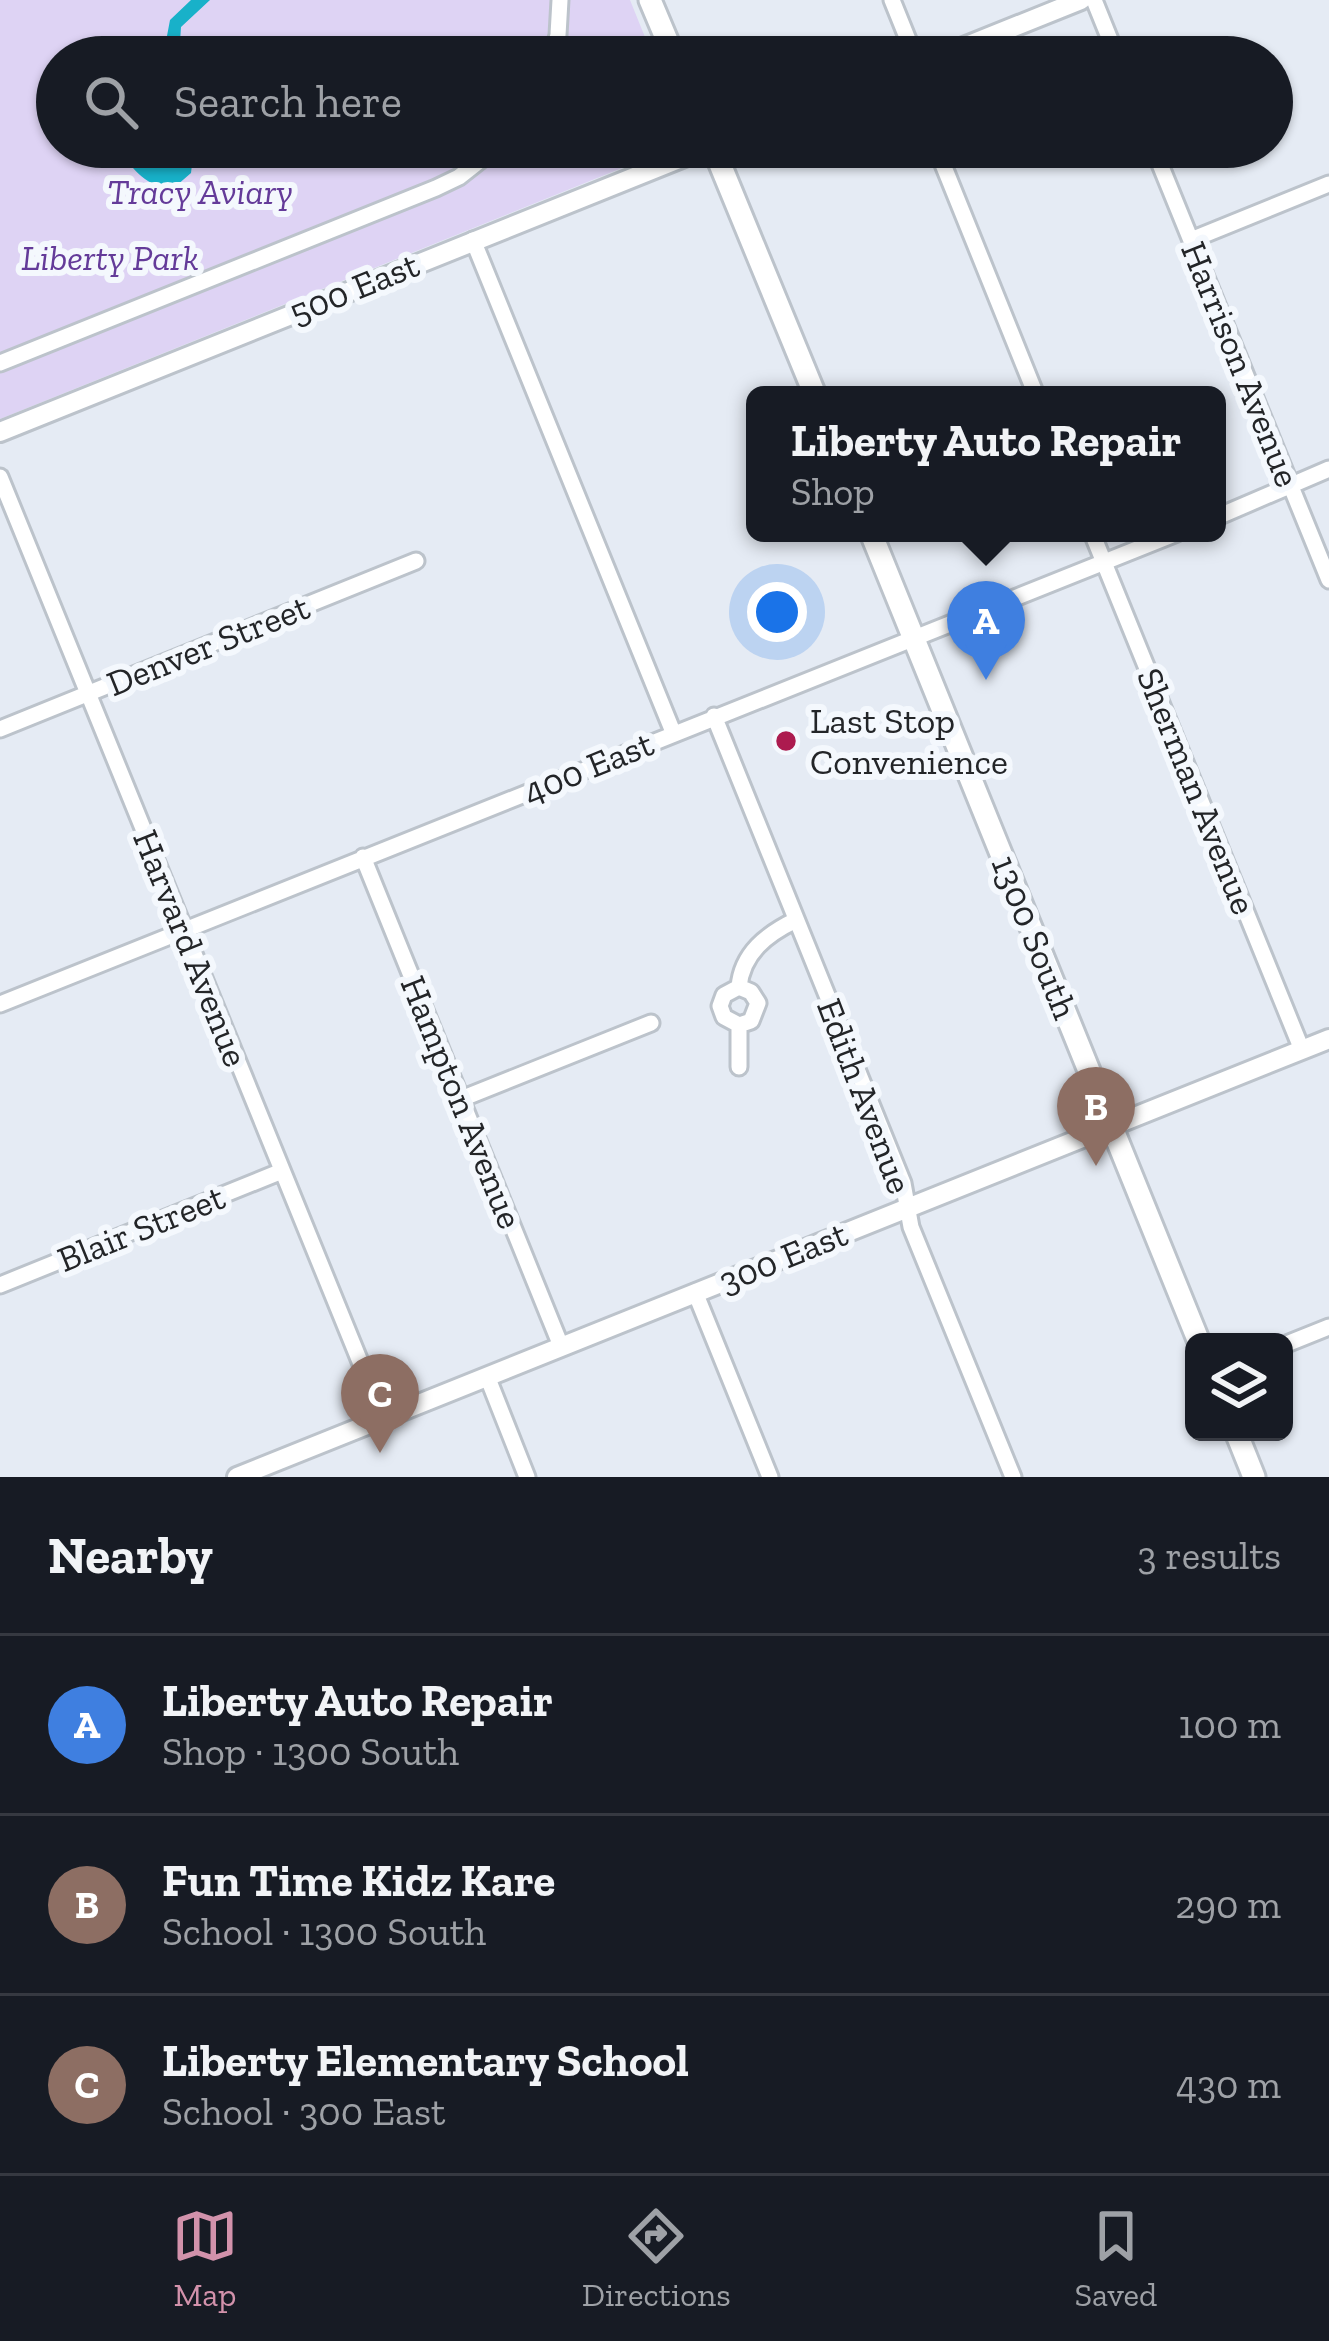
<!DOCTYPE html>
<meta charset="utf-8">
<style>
:root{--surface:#171b24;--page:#242831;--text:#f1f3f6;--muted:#9ea1a6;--line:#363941;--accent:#d292ab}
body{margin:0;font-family:"Zilla Slab",serif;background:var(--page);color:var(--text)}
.controls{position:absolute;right:36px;bottom:36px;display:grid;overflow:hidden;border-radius:18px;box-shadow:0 3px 9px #0004}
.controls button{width:108px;height:108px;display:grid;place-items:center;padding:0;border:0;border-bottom:3px solid var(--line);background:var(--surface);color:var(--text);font:60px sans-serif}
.you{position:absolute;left:777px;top:612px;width:42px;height:42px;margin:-30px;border:9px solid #fff;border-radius:50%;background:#1a73e8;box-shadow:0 0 0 18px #1a73e833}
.badge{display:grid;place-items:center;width:78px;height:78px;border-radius:50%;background:var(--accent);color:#fff;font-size:39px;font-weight:700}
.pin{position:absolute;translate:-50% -99px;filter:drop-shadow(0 3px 6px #0008)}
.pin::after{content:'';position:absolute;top:63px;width:42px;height:36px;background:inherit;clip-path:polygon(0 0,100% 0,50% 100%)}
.popup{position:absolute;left:746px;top:386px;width:480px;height:156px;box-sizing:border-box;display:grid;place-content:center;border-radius:18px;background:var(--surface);filter:drop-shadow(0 3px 9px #0005);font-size:39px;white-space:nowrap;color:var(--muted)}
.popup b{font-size:45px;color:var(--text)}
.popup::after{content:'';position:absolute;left:50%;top:100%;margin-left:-24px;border:24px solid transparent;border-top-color:var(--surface)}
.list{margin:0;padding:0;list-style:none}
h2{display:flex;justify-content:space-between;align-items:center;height:156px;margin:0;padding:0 48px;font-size:51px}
h2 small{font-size:39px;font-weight:400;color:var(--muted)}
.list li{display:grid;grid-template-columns:78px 1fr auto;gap:36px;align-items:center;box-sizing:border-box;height:180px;padding:0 48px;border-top:3px solid var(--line)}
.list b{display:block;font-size:45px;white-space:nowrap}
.list p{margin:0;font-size:39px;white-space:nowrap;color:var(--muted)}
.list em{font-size:39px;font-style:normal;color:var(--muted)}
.icon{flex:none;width:66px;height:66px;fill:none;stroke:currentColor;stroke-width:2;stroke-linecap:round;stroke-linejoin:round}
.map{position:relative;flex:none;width:1329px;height:1477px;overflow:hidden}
.search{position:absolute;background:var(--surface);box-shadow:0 3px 9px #0004;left:36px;right:36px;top:36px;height:132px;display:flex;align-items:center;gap:30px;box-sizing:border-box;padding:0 42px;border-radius:66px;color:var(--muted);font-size:45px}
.sheet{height:696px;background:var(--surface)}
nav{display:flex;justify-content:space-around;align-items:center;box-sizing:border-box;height:168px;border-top:3px solid var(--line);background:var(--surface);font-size:33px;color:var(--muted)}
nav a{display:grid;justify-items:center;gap:6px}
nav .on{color:var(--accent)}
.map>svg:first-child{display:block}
</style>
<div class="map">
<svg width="1329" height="1477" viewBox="0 0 1329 1477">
<rect width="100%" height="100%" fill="#e5ebf4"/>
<!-- green -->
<path fill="#ded3f4" d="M0,0H630L653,57H57V147H674L0,419Z"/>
<!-- water -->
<path fill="#18b1c9" d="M191,0H210L181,27L179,57H163L170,20Z
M116,147H194L191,173L176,186C148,192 132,167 116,147Z"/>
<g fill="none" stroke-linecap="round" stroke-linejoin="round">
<defs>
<path id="minor" d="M892,0L915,57
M1094,0L1117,57
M552,57L558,35L560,0
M936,147L1036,395
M1153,147L1329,580
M473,240L673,732
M1191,240L1329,184
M0,363L436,188L459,177L497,147
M0,477L383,1418
M1217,517L1329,469
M1092,533L1302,1050
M714,716L903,1183L911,1227L1013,1477
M0,729L416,561
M363,857L561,1346
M739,987C742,953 767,934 796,920
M0,1004L1177,533
M739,1025L751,1021L758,1003L751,992L739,987
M739,1025L724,1017L720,1006L724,995L739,987
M739,1025V1067
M461,1099L651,1023
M0,1285L282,1171
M695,1292L770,1477
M1284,1345L1329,1327
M487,1376L527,1477"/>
<path id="tertiary" d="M939,57L1081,0
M0,432L709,147
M237,1477L1329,1039"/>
<path id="secondary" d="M650,0L674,57
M713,147L815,395
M871,533L1199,1342
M1236,1432L1254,1477"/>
</defs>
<!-- minor casing -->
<use href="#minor" stroke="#bcc3cb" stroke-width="21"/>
<!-- tertiary casing -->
<use href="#tertiary" stroke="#bcc3cb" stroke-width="24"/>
<!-- secondary casing -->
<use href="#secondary" stroke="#bcc3cb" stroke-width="27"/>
<!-- minor -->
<use href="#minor" stroke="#fff" stroke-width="15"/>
<!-- tertiary -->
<use href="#tertiary" stroke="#fff" stroke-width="18"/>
<!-- secondary -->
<use href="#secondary" stroke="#fff" stroke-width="21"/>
</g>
<!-- markers -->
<circle fill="#ac1b4f" stroke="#f4f8fd" stroke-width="4.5" cx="786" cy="741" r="12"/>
<g text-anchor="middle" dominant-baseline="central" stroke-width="12" stroke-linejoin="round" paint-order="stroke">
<!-- park labels -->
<g font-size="36" font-style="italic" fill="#643b99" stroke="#f4f8fd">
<text x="200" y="191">Tracy Aviary</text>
<text x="110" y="257">Liberty Park</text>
</g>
<!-- street labels -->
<g font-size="36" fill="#232528" stroke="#f4f8fd">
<text transform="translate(354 288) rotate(-22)">500 East</text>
<text transform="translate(1241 364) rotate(68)">Harrison Avenue</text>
<text transform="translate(208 645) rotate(-22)">Denver Street</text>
<text transform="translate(588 767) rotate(-22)">400 East</text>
<text transform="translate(1197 791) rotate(68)">Sherman Avenue</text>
<text transform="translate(1035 937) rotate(68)">1300 South</text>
<text transform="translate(191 948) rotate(68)">Harvard Avenue</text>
<text transform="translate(865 1096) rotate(69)">Edith Avenue</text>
<text transform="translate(462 1102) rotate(68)">Hampton Avenue</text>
<text transform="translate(141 1228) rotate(-22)">Blair Street</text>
<text transform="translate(783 1257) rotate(-22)">300 East</text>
</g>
<!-- poi labels -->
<g font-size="36" fill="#232528" stroke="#f4f8fd" text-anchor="start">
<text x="810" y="720">Last Stop<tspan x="810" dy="41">Convenience</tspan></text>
</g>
</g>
</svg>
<div class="controls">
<button><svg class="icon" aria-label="layers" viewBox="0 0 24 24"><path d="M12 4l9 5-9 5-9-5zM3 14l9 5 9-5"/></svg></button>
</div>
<div class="you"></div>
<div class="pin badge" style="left:986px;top:680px;background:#3f7fe0">A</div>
<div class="popup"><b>Liberty Auto Repair</b>Shop</div>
<div class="pin badge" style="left:1096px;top:1166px;background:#8d6e63">B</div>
<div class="pin badge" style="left:380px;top:1453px;background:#8d6e63">C</div>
<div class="search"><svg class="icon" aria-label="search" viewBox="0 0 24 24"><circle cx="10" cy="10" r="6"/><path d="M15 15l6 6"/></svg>Search here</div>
</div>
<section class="sheet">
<h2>Nearby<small>3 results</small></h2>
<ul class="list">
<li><span class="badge" style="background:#3f7fe0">A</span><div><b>Liberty Auto Repair</b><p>Shop · 1300 South</p></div><em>100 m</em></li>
<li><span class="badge" style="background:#8d6e63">B</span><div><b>Fun Time Kidz Kare</b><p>School · 1300 South</p></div><em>290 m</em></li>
<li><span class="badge" style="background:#8d6e63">C</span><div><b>Liberty Elementary School</b><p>School · 300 East</p></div><em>430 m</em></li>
</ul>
</section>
<nav>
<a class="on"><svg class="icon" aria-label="map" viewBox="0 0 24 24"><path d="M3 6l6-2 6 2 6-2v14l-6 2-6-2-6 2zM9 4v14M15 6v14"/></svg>Map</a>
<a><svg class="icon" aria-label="directions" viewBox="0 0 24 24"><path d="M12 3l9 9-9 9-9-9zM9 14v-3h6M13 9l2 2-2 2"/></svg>Directions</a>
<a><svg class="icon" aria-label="saved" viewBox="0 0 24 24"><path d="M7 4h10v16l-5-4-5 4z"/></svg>Saved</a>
</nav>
